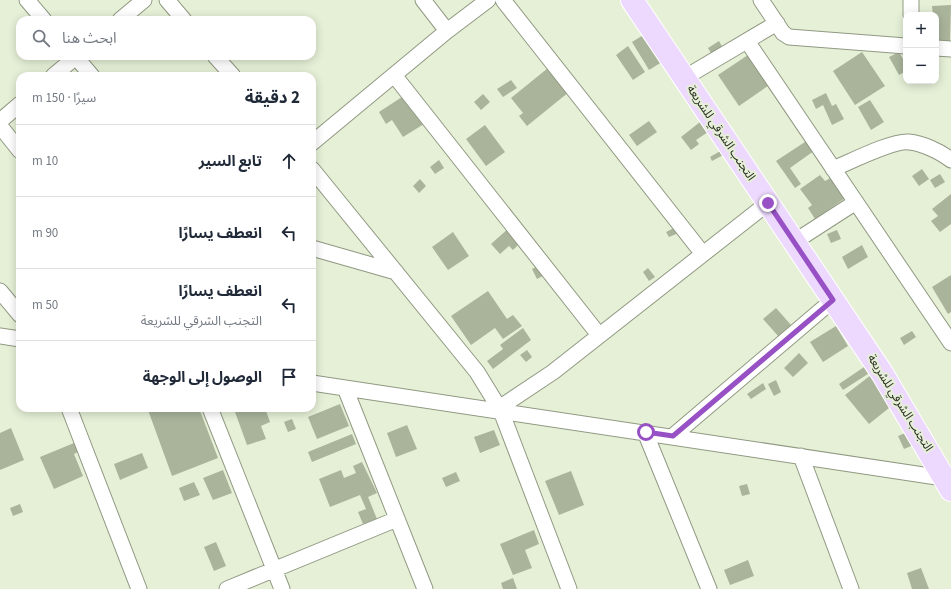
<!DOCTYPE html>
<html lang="ar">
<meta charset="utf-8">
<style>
:root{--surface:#fff;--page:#f6f6f7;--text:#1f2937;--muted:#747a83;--line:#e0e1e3}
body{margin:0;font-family:"Source Sans 3","Noto Sans Arabic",sans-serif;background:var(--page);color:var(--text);direction:rtl}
.controls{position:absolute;right:12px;top:12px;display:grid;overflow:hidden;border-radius:8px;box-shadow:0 2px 10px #0003}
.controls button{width:36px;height:36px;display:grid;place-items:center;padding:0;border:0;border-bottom:1px solid var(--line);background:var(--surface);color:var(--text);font:20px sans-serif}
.stop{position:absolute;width:12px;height:12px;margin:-9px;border:3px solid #9751c5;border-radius:50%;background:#fff}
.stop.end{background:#9751c5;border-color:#fff;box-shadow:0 1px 4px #0008}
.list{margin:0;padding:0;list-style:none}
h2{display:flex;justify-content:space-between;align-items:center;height:52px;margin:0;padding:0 16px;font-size:17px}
h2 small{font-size:13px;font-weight:400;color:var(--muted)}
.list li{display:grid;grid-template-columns:26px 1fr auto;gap:12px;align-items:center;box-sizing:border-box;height:72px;padding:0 16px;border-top:1px solid var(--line)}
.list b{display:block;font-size:15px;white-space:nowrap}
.list p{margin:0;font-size:13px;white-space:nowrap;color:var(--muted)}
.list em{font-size:13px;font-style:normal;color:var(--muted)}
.icon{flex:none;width:22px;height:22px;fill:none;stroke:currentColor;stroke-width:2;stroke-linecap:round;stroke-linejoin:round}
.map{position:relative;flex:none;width:951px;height:589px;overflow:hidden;direction:ltr}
.search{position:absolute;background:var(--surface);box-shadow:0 2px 10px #0003;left:16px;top:16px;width:300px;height:44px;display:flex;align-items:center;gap:10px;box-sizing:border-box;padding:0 14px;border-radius:12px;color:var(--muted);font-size:15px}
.panel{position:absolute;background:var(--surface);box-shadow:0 2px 10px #0003;left:16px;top:72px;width:300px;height:340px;border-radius:12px;direction:rtl}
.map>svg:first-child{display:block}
</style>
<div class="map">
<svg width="951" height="589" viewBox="0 0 951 589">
<rect width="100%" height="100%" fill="#e6f0d7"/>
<!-- building -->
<path fill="#aab49b" d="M951,5L950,42L936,43V15H933L932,6Z
M645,34L662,62L649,70L632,42Z
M719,41L724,50L713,57L708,48Z
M628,46L645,72L633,80L616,55Z
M754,51L775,81L739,106L718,75Z
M862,52L885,86L855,105L833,71Z
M899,52L906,64V71L899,75L889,57Z
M548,68L569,92L527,126L519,116L523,113L511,98Z
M511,80L517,88L503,97L497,89Z
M826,93L832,106L836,104L844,119L832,125L823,105L816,109L812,100Z
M483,94L490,102L481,110L474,102Z
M405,95L424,124L403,137L392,120L386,124L379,112Z
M870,100L884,122L871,130L858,107Z
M649,121L657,132L637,146L629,135Z
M700,122L708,132L696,140L699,144L691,150L681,137Z
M485,125L505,152L486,166L466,139Z
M811,138L818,148L790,168L801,184L795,188L776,161Z
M722,150L725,154L712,161L710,157Z
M439,160L444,168L435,174L430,167Z
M922,169L929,179L919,186L912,176Z
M940,174L945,182L935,188L930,180Z
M820,175L825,181L834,176L848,196L815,219L808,208L812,205L800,189Z
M420,179L426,186L419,193L413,186Z
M951,194V224L940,232L931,221L938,216L932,209Z
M678,226L681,232L669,237L666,232Z
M510,227L523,240L513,250L509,246L500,254L491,244Z
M837,230L841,239L831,243L827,234Z
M453,232L469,256L448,270L432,247Z
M862,245L868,257L848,269L842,257Z
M543,263L548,273L537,279L532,269Z
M648,268L655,277L649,281L643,272Z
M951,275V312L948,314L932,287Z
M488,291L507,319L513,315L522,326L503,339L495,328L471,345L451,316Z
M776,308L791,325L779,337L763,319Z
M836,326L848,346L823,362L810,342Z
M523,328L531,340L493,369L487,361L503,349L500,345Z
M912,331L916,337L904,345L900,338Z
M527,350L532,357L526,362L520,355Z
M799,353L808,363L793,377L784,368Z
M867,365L871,372L843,390L839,384Z
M871,375L894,404L869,424L845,395Z
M776,380L781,392L774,396L768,384Z
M763,383L766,389L751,399L747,394Z
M340,404L349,426L317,439L308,417Z
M155,408H199L218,458L172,476L148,410Z
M247,408H265L270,422L261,426L266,439L247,445L235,412Z
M292,419L296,429L288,432L284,422Z
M407,425L417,449L396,457L387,433Z
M11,428L24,460L0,470V433Z
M494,430L500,445L480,453L474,437Z
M910,431L916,444L904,449L898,436Z
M352,434L356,444L312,462L308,452Z
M74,443L78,452L74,454L83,476L54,489L40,457Z
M142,453L148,468L120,480L114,464Z
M362,462L377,493L368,497L377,519L363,524L358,512L366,509L360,495L330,507L319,479L341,470L344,478L356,473L353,466Z
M223,470L232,493L213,500L203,478Z
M571,471L584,505L559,515L545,481Z
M456,472L460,481L446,487L442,478Z
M194,482L200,495L184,501L179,488Z
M747,484L750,494L742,496L739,486Z
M20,504L23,512L13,516L10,508Z
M534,530L539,544L525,550L532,568L513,575L500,544Z
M216,542L226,566L214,571L204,547Z
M748,560L754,576L730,585L724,570Z
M921,568L929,589H912L907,573Z
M513,578L517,589H503L501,583Z"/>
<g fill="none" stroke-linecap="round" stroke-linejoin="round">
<defs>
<path id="minor" d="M27,0L44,20
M167,0L184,20
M423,0L447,31L488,0
M503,0L703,254
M761,0L783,33L789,37L906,46
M911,15V0
M120,20L144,0
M747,41L951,343
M936,48L951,49
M75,56L92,76
M215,56L233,76
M394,75L599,335
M53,76L77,56
M684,78L777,23
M0,121L20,104
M0,126L20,151
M312,143L447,31
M312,169L477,372L501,411L569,589
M833,169C850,162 893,140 909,142C922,143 941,152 951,160
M794,242L856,202
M312,248L396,272
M0,291L20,315
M0,336L20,339
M312,383L950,479
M345,388L425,589
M69,408L139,589
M210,408L282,589
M499,408L553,372L768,203
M645,432L709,589
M673,436L833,300
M801,456L851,589
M227,589L397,519"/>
<path id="primary" d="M632,0L882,373L951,490"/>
</defs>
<!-- minor casing -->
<use href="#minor" stroke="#909982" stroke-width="17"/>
<!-- primary casing -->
<use href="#primary" stroke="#fff" stroke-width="24"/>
<!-- minor -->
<use href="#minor" stroke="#fff" stroke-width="15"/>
<!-- primary -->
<use href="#primary" stroke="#edd9fd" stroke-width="22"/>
</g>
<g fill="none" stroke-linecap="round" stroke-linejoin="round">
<!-- route -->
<path stroke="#9751c5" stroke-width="5" d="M646,432L673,436L833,300L768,203"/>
</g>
<g text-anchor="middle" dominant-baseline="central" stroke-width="4" stroke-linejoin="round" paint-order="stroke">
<!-- street labels -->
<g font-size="12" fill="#272a21" stroke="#e6f0d7">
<text transform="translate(721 133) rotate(56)">التجنب الشرقي للشريعة</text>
<text transform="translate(900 403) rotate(58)">التجنب الشرقي للشريعة</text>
</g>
</g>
</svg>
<div class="controls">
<button>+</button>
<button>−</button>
</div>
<div class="stop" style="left:646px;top:432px"></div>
<div class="stop end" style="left:768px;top:203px"></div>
<div class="search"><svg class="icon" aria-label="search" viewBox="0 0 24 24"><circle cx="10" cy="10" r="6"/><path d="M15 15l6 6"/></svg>ابحث هنا</div>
<section class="panel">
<h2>2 دقيقة<small>سيرًا · 150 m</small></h2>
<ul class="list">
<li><svg class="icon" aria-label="ahead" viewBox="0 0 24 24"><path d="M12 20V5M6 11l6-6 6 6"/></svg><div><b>تابع السير</b></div><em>10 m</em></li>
<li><svg class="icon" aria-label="left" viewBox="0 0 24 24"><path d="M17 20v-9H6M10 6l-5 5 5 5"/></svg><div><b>انعطف يسارًا</b></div><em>90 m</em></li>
<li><svg class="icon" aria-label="left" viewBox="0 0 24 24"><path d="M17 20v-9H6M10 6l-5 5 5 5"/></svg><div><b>انعطف يسارًا</b><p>التجنب الشرقي للشريعة</p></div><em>50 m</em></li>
<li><svg class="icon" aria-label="arrive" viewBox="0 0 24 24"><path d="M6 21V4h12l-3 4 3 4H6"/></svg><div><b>الوصول إلى الوجهة</b></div></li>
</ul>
</section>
</div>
